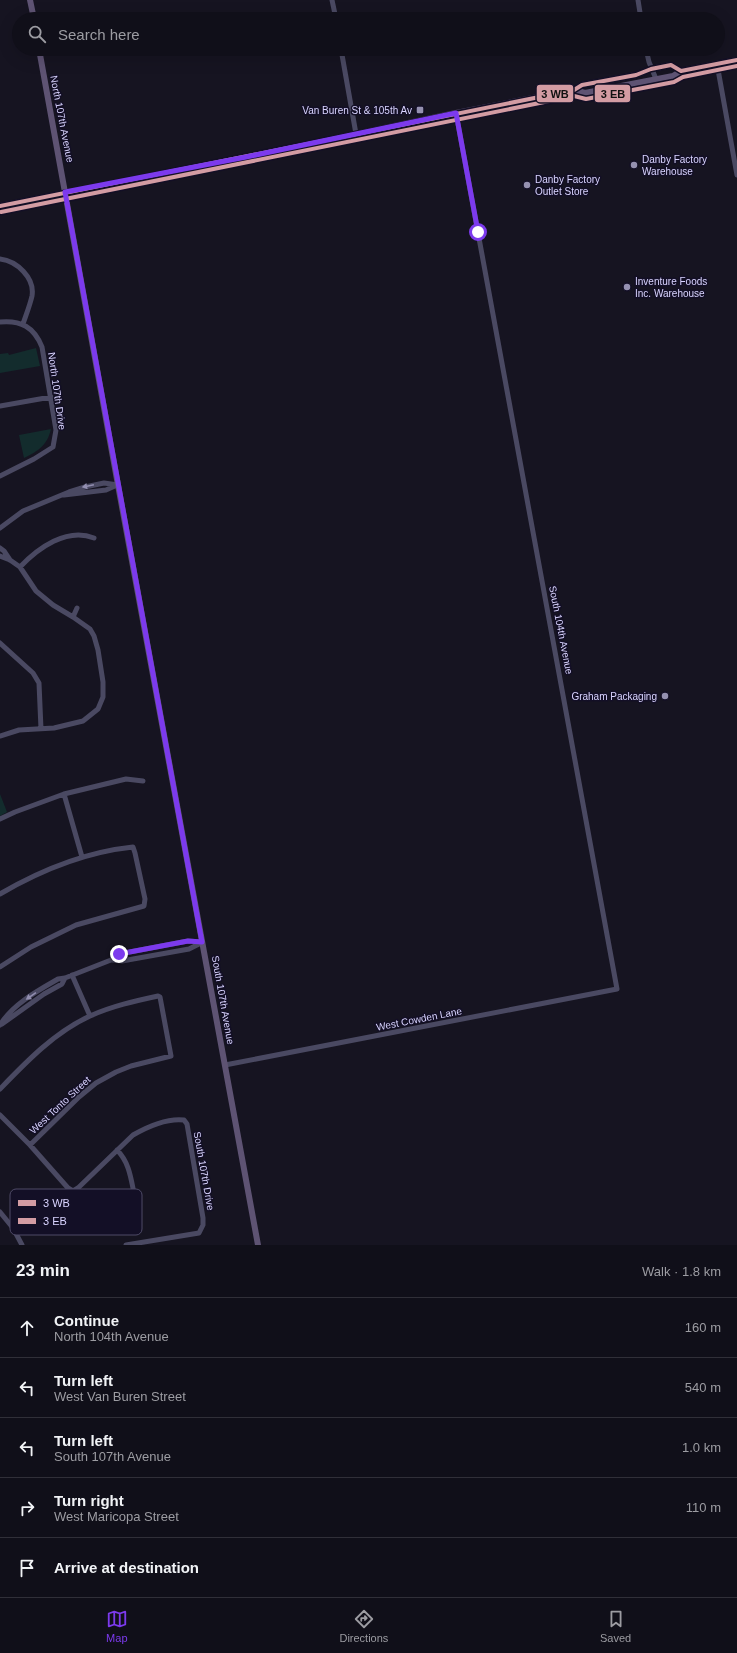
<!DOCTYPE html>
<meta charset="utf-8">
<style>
:root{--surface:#100f19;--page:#1e1d26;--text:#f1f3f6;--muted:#9c9ca2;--line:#302f38;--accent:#7c3aed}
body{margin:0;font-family:Helvetica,sans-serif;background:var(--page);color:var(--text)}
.stop{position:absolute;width:12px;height:12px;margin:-9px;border:3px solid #7c3aed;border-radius:50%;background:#fff}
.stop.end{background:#7c3aed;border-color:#fff;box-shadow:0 1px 4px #0008}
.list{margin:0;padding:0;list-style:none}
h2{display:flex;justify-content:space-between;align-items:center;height:52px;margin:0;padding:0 16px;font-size:17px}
h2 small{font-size:13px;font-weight:400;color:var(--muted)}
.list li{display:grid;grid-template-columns:26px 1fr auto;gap:12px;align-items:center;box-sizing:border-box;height:60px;padding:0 16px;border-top:1px solid var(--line)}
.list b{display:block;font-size:15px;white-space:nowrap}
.list p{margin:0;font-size:13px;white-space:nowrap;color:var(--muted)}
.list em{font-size:13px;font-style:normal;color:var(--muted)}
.icon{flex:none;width:22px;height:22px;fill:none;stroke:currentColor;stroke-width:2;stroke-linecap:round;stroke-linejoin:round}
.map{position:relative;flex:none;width:737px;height:1245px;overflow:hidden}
.search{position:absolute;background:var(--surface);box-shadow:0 4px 16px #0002;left:12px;right:12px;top:12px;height:44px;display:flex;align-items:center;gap:10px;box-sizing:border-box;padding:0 14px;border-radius:22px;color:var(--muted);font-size:15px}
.sheet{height:352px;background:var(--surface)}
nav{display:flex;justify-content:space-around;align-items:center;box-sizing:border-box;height:56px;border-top:1px solid var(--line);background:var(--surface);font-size:11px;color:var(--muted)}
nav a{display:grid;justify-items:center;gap:2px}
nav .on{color:var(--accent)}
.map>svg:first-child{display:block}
</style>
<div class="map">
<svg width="737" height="1245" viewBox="0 0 737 1245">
<rect width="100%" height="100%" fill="#161421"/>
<!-- green -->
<path fill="#132c2d" d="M36,348L40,366L0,373V354L8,353L9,355Z
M51,429C47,446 38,451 24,458L19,435Z
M0,794L7,812L0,816Z"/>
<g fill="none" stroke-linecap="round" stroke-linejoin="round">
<!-- minor -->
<path stroke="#4a4962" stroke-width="5" d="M332,0L336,19
M638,0L641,19
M341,49L356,134
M646,49L649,62L656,79
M717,64L737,175
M0,259C17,261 35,278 32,296C30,305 26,315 23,324
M0,322C21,320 34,327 42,347L56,430L53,447L34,459L0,476
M0,406L51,397
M64,495L106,490L117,485
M0,528L23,511L69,492L85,487L104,483L118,485
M0,548L4,551L10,560
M0,556L10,560L20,567L36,591L53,605L73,617L90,629L94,636L98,650L103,682V697L98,709L83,721L54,728L19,730L0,736
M20,567C38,548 67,527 94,538
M73,617L77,608
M0,643L33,673L39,683L41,729
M64,794L82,857
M0,819L15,812L64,794L126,779L143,781
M0,894C41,870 85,852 133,847L135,853L145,899L144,906L76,925L31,947L0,967
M112,960L122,961L189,949L201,943
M72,975L90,1016
M2,1024L44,994L62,984L65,978
M0,1025C13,1004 37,991 58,979L65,978L111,960L119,954L188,941L202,942
M225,1065L617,989L456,113
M0,1089C27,1061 55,1032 90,1016C112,1006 135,1001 158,996L160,997L171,1056L131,1066L116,1072L96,1083L79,1097L30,1145
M0,1115L30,1145L68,1188L73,1191L78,1188L133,1135C147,1127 167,1118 184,1120L187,1124L203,1218V1225L199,1233L126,1245
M117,1150C130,1163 131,1180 135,1198
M0,1212L13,1228L22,1245"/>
<!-- major -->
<path stroke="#5e5373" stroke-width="6" d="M30,0L34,19
M39,49L118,485L258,1245
M574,90L585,93L673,76L681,71L737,60
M0,206L246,157L456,113L574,90L582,85L636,75L651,69L671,65L681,71"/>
<defs>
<path id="bus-1" d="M0,206L574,90L582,85L636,75L651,69L671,65L681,71L737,60"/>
<path id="bus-2" d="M1,212L574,96L586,99L674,82L683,77L737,66"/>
</defs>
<!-- bus-1 casing -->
<use href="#bus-1" stroke="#130f26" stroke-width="7"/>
<!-- bus-2 casing -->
<use href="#bus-2" stroke="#130f26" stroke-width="7"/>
<!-- bus-1 -->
<use href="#bus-1" stroke="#d39ca3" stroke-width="4"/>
<!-- bus-2 -->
<use href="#bus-2" stroke="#d39ca3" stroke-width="4"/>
</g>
<!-- one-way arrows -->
<defs><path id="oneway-solid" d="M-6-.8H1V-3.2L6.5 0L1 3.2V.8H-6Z"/></defs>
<g fill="#928eb0">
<use href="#oneway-solid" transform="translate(88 486) rotate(168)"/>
<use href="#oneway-solid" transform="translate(31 996) rotate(145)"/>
</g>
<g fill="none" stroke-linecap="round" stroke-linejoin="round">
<!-- route -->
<path stroke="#7c3aed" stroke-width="5" d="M119,954L188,941L202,942L65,192L246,157L456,113L478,232"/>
</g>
<!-- markers -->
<g fill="#9591b1" stroke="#130f26" stroke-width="1.5">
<rect x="416" y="106" width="8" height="8" rx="2"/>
<circle cx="634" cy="165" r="4"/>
<circle cx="527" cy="185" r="4"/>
<circle cx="627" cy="287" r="4"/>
<circle cx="665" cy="696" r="4"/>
</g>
<g text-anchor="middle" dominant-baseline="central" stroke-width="3" stroke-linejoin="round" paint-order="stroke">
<!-- poi labels -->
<g font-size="10" fill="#d9d4ff" stroke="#130f26" text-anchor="start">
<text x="412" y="110" text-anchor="end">Van Buren St &amp; 105th Av</text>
<text x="642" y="159">Danby Factory<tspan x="642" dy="12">Warehouse</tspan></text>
<text x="535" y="179">Danby Factory<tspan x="535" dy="12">Outlet Store</tspan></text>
<text x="635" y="281">Inventure Foods<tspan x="635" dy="12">Inc. Warehouse</tspan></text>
<text x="657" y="696" text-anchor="end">Graham Packaging</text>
</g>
<!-- street labels -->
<g font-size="10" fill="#d9d4ff" stroke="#130f26">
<text transform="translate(62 119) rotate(79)">North 107th Avenue</text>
<text transform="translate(57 391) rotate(82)">North 107th Drive</text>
<text transform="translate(561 630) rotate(79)">South 104th Avenue</text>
<text transform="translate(223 1000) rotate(80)">South 107th Avenue</text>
<text transform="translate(419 1019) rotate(-11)">West Cowden Lane</text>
<text transform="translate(60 1105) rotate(-43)">West Tonto Street</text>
<text transform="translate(204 1171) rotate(80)">South 107th Drive</text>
</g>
</g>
<!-- legend -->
<rect x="10" y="1189" width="132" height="46" rx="6" fill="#130f26" stroke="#4e4a67" stroke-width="1"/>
<rect x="18" y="1200" width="18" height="6" fill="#d39ca3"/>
<rect x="18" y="1218" width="18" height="6" fill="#d39ca3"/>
<g font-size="11" fill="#d9d4ff">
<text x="43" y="1207">3 WB</text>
<text x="43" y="1225">3 EB</text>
</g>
<g stroke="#130f26" stroke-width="1.5">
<rect x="536" y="84" width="38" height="19" rx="4" fill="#d39ca3"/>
<rect x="594" y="84" width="37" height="19" rx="4" fill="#d39ca3"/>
</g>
<g font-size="11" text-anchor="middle" font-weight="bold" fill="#111">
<text x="555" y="98">3 WB</text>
<text x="613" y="98">3 EB</text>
</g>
</svg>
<div class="stop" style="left:478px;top:232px"></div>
<div class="stop end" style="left:119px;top:954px"></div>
<div class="search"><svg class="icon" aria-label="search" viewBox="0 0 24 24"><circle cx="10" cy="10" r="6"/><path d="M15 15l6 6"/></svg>Search here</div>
</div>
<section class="sheet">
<h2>23 min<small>Walk · 1.8 km</small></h2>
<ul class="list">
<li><svg class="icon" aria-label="ahead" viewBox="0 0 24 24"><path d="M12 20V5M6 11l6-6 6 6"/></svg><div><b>Continue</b><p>North 104th Avenue</p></div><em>160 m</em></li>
<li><svg class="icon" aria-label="left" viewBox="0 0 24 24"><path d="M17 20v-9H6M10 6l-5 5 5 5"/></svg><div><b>Turn left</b><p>West Van Buren Street</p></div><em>540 m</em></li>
<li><svg class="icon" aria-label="left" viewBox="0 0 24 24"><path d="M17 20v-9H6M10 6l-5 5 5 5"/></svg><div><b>Turn left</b><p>South 107th Avenue</p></div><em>1.0 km</em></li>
<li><svg class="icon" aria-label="right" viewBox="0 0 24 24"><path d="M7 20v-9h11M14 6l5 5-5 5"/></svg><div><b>Turn right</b><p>West Maricopa Street</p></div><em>110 m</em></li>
<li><svg class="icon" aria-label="arrive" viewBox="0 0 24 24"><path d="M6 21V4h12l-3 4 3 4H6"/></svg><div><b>Arrive at destination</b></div></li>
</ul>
</section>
<nav>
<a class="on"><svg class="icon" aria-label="map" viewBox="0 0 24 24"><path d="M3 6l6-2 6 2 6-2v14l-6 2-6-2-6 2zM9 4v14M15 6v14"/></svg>Map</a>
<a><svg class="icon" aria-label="directions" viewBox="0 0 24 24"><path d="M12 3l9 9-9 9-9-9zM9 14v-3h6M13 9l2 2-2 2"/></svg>Directions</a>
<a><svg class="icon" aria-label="saved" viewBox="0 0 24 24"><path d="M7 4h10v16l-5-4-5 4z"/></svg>Saved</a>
</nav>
